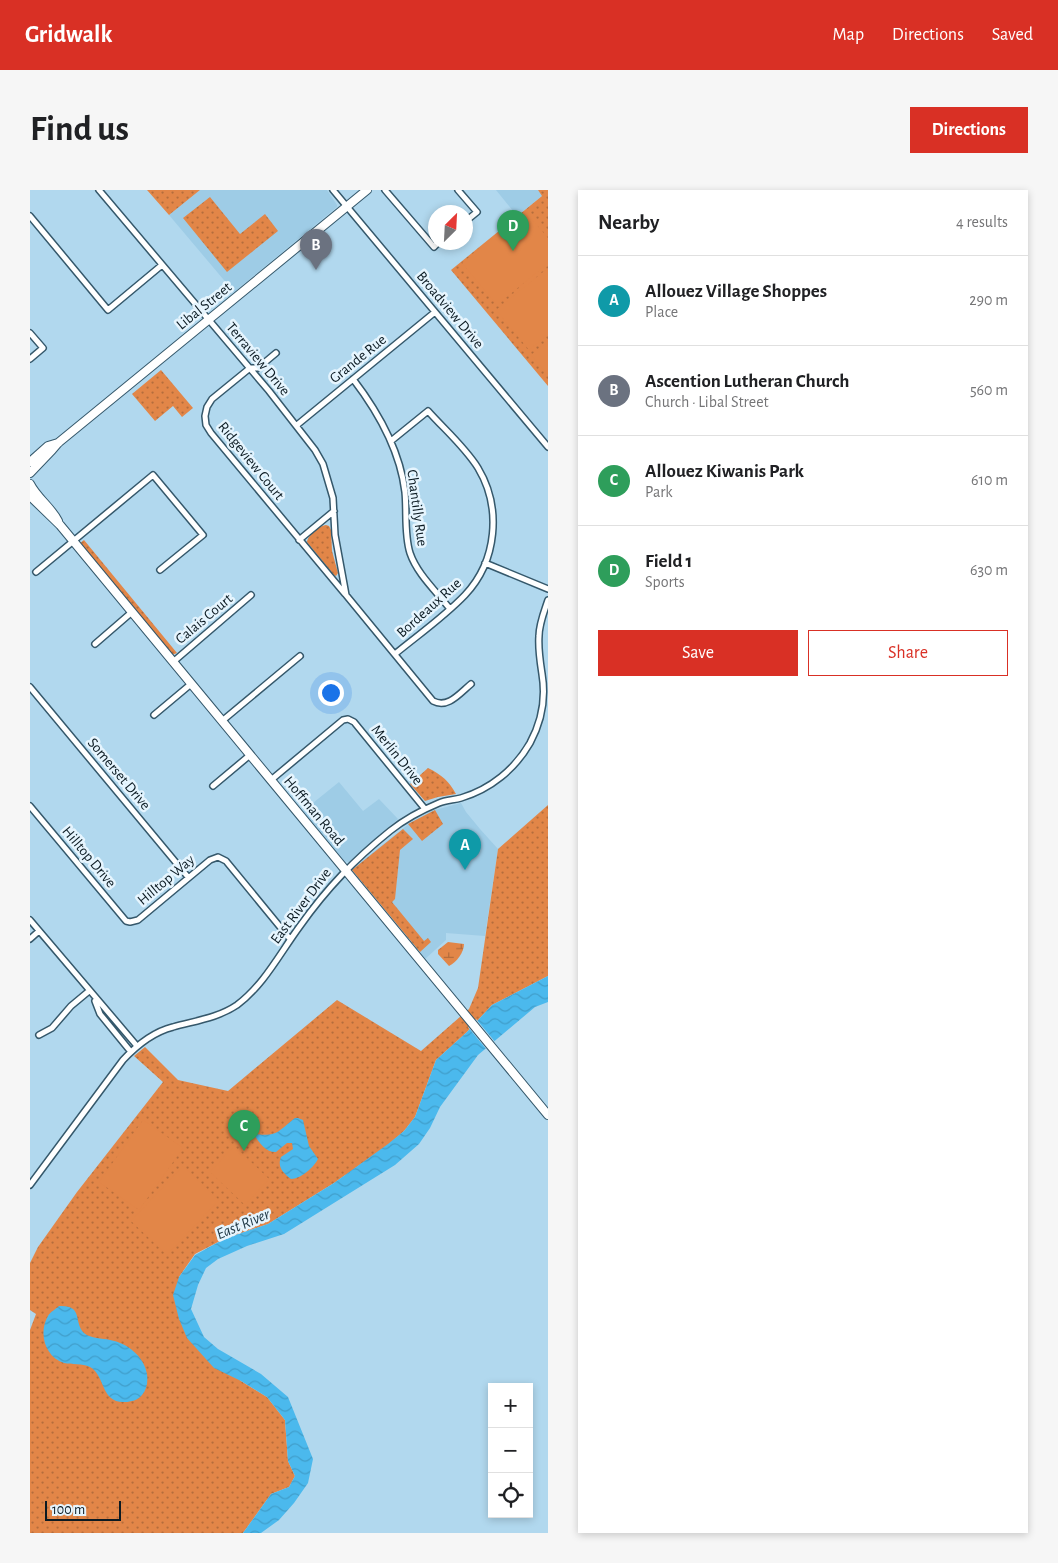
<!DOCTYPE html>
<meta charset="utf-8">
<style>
:root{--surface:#fff;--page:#f6f6f6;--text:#202124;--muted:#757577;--line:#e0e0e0;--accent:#d93025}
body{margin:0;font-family:"Alegreya Sans",sans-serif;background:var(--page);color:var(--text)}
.controls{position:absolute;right:15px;bottom:15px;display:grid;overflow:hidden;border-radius:0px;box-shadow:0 2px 8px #0003}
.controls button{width:45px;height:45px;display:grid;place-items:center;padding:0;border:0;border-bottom:1px solid var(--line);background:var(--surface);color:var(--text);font:25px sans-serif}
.compass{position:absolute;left:398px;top:15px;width:45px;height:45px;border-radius:50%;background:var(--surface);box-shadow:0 2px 8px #0003;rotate:24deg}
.scale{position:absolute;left:15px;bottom:12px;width:76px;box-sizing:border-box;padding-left:5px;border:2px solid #0b1a22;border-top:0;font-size:14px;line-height:18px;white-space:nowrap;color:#0b1a22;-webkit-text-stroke:4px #e6f5fe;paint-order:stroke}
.you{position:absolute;left:300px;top:502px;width:18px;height:18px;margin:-12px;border:4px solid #fff;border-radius:50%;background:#1a73e8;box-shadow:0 0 0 8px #1a73e833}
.badge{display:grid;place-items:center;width:32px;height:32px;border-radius:50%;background:var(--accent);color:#fff;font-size:16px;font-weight:700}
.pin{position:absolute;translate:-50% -41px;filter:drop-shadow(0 1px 2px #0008)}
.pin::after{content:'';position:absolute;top:26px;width:18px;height:15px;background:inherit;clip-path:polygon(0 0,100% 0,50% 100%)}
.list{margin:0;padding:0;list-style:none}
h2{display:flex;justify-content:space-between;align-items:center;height:65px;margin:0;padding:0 20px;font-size:21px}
h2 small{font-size:16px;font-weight:400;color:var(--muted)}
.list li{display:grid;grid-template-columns:32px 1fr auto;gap:15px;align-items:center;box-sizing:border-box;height:90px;padding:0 20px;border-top:1px solid var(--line)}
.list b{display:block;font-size:19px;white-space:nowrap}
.list p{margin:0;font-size:16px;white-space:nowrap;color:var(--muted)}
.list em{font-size:16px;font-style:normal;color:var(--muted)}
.actions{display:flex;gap:10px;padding:15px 20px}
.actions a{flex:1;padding:11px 0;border:1px solid var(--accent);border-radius:0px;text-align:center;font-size:18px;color:var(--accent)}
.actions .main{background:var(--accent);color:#fff}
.icon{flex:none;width:28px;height:28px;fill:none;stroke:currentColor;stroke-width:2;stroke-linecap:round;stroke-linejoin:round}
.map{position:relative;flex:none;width:518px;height:1343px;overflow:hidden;border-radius:0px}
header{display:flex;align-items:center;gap:30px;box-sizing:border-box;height:70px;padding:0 25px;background:var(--accent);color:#fff}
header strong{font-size:24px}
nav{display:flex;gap:28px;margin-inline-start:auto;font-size:18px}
.intro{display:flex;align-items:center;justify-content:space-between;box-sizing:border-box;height:120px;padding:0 30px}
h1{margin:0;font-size:35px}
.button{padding:12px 22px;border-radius:0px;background:var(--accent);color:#fff;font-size:18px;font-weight:700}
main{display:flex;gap:30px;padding:0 30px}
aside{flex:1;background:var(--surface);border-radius:0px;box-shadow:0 2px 8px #0003}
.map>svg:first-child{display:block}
</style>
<header>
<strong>Gridwalk</strong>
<nav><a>Map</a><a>Directions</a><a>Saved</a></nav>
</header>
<div class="intro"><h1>Find us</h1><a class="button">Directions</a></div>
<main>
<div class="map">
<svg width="518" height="1343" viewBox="0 0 518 1343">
<defs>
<pattern id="grass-dots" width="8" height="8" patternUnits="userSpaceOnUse" patternTransform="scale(1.25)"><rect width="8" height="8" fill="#e28648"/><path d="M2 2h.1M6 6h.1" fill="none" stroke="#b56d3c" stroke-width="1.8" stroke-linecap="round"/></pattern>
<pattern id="wetland-marsh" width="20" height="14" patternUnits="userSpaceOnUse" patternTransform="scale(1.25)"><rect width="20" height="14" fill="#e28648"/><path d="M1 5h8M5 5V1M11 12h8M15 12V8" fill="none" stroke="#b56d3c"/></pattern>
<pattern id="water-waves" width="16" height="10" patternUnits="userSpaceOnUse" patternTransform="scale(1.25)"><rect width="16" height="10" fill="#4bb9ed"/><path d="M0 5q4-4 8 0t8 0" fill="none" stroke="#409ecb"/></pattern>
</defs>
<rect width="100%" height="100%" fill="#b1d8ee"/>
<!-- built -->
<path fill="#9ecce6" d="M170,0H297L307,15V17L204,102L139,25Z
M466,0H508L513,5L487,26Z
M309,592L333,621L349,609L368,629L319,672L311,671L273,621Z
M431,613L436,622L450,639L468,659L455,746L416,743V750L394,770L322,684V679L380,633L401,621Z"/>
<!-- grass -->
<path fill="url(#grass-dots)" d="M117,0H170L139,25Z
M508,0H518V196L421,80L512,6Z
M180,7L210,44L235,24L248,41L197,82L153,28Z
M131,180L163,218L152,227L143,216L125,231L102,204Z
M296,335L299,336L301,340L302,361L308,383L306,386L304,385L277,352C278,345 289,336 296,335Z
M54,350L147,463L142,465L49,354Z
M398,578C412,585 419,591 426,604L408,607L395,611L380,594Z
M518,615V786L462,815L437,842L406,870L385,927L374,941L358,955L304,993L238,1034L194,1049L165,1064L149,1087V1129L211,1191L237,1207L255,1230L258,1271L265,1286L259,1297L241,1304L213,1343H0V1140L6,1124L0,1120V1073L8,1057L47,1002L133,892L104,866L115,857L148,890L198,901L307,810L391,861L439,819L448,798L468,659Z
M405,620L413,634L392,651L378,634Z
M373,639L383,649L370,660L365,709L362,712L394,751L398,748L401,752L390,762L322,680Z"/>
<!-- wetland -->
<path fill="url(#wetland-marsh)" d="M418,752L434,754C434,762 427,772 419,776L408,764V760Z"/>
<!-- garden -->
<path fill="#e28648" d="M495,21L518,48V73L467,115L432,73Z
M518,78V144L499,160L466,120Z
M518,151V185L501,165Z
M113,930L153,958L109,1020L69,992Z
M204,956L239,989L215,1015L180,982Z
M153,976L189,1010L137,1065L101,1031Z"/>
<!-- water -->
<path fill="url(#water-waves)" d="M518,786V812L505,817L448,865L410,917L400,938L389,954L365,975L254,1044L217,1056L188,1069L176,1078L168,1095L161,1119L174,1147L188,1159L231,1184L258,1207L283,1269L278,1293L264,1313L249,1330L231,1343H213L241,1304L259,1297L265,1286L258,1271L255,1230L237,1207L211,1191L184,1178L157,1148L149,1129L143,1105L149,1087L165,1065L194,1049L238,1034L304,993L358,954L374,941L385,927L406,870L437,842L462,815Z
M265,928H268L273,930L279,956L288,969C284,977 271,989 261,989C253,983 247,977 251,967L263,959L262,953H257L246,962C234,962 230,952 223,944C248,947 247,942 265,928Z
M29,1116C54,1115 43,1132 54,1143C61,1149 72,1148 80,1150C97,1153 114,1166 117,1184C118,1192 117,1199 112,1205C108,1210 101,1212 95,1212C70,1213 76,1186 60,1177C52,1173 42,1175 34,1173C15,1167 8,1143 18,1126C20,1122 26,1119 29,1116Z"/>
<!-- pier -->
<path fill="#b1d8ee" d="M446,829L466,853L457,860L438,837Z"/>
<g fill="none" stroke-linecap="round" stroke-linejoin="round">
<defs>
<path id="street" d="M69,0L239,201L285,260L293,274L303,308L305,345L316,405L403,511C418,519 430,503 441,494
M303,0L518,257
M355,0L404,57L409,52
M428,0L447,22L436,31
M0,26L78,120L132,75
M0,143L13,158L0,169
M246,163L228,178H220L182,209L177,217L175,226L176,235L181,243L315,404
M323,189C349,223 370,260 375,302C377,322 374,344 380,363C387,384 407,402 420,419
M267,235L405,122
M361,251L398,221C414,239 435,257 448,278C472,318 467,371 435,405C414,427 388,445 365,464
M269,350L304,321
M455,373L518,399
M6,382L123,285L173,345L130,380
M65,454L102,422
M143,472L221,405
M0,497L158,687
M124,525L161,494
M192,531L270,466
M241,590L313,530L318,529L324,532L395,619
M183,596L220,565
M0,616L96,731L100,732L108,730L180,670L188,667L196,671L260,749
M0,730L107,856
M0,749L9,741
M65,811L70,824L101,862
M9,845L22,838L41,816L59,801
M0,995L93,870C107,855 123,842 143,837C164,831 188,828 207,815C234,795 250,763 270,736C297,698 324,670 360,641C375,629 392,620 409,613C416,610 424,610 431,608C461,599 485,579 500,553C512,531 516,508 512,484C510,471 508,459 509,446C509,434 514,422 518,410"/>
<path id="secondary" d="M0,272L18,256L28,253
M0,283L22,260L28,253L337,0
M0,294C7,308 21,317 28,331
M0,306L30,335L518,925"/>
</defs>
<!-- street casing -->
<use href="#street" stroke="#35586b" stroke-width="8"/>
<!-- secondary casing -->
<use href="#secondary" stroke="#35586b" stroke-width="10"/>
<!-- street -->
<use href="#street" stroke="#fff" stroke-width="5"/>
<!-- secondary -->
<use href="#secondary" stroke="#fff" stroke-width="8"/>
</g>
<g text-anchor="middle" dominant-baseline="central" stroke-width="5" stroke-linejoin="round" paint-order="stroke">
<!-- street labels -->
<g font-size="15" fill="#0b1a22" stroke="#e6f5fe">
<text transform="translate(174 116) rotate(-39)">Libal Street</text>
<text transform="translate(420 120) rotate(50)">Broadview Drive</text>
<text transform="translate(228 169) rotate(50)">Terraview Drive</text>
<text transform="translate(328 169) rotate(-39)">Grande Rue</text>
<text transform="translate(221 271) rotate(51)">Ridgeview Court</text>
<text transform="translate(387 318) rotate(82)">Chantilly Rue</text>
<text transform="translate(399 418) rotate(-42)">Bordeaux Rue</text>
<text transform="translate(174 429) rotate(-40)">Calais Court</text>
<text transform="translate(367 565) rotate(51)">Merlin Drive</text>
<text transform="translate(89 584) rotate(50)">Somerset Drive</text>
<text transform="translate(284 621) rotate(50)">Hoffman Road</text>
<text transform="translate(59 667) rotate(50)">Hilltop Drive</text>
<text transform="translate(136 690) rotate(-40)">Hilltop Way</text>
<text transform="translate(271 716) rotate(-53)">East River Drive</text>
</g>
<!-- water labels -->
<g font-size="16" font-style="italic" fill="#203845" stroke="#e6f5fe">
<text transform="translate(213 1034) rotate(-23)">East River</text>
</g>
</g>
</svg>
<div class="controls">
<button>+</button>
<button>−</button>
<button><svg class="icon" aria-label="locate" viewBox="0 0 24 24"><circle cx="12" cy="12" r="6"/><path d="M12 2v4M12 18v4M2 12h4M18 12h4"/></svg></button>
</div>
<svg class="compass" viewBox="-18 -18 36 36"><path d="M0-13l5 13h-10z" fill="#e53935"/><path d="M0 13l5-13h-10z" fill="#757577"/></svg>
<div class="scale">100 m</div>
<div class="you"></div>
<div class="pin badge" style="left:435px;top:680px;background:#0f9aa8">A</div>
<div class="pin badge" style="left:286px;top:80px;background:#6b7280">B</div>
<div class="pin badge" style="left:214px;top:961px;background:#2e9e5b">C</div>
<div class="pin badge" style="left:483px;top:61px;background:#2e9e5b">D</div>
</div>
<aside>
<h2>Nearby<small>4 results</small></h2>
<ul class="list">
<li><span class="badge" style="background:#0f9aa8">A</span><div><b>Allouez Village Shoppes</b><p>Place</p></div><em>290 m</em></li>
<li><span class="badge" style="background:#6b7280">B</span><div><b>Ascention Lutheran Church</b><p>Church · Libal Street</p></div><em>560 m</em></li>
<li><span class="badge" style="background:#2e9e5b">C</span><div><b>Allouez Kiwanis Park</b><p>Park</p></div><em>610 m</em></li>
<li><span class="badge" style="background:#2e9e5b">D</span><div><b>Field 1</b><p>Sports</p></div><em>630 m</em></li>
</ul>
<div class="actions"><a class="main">Save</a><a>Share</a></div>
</aside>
</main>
